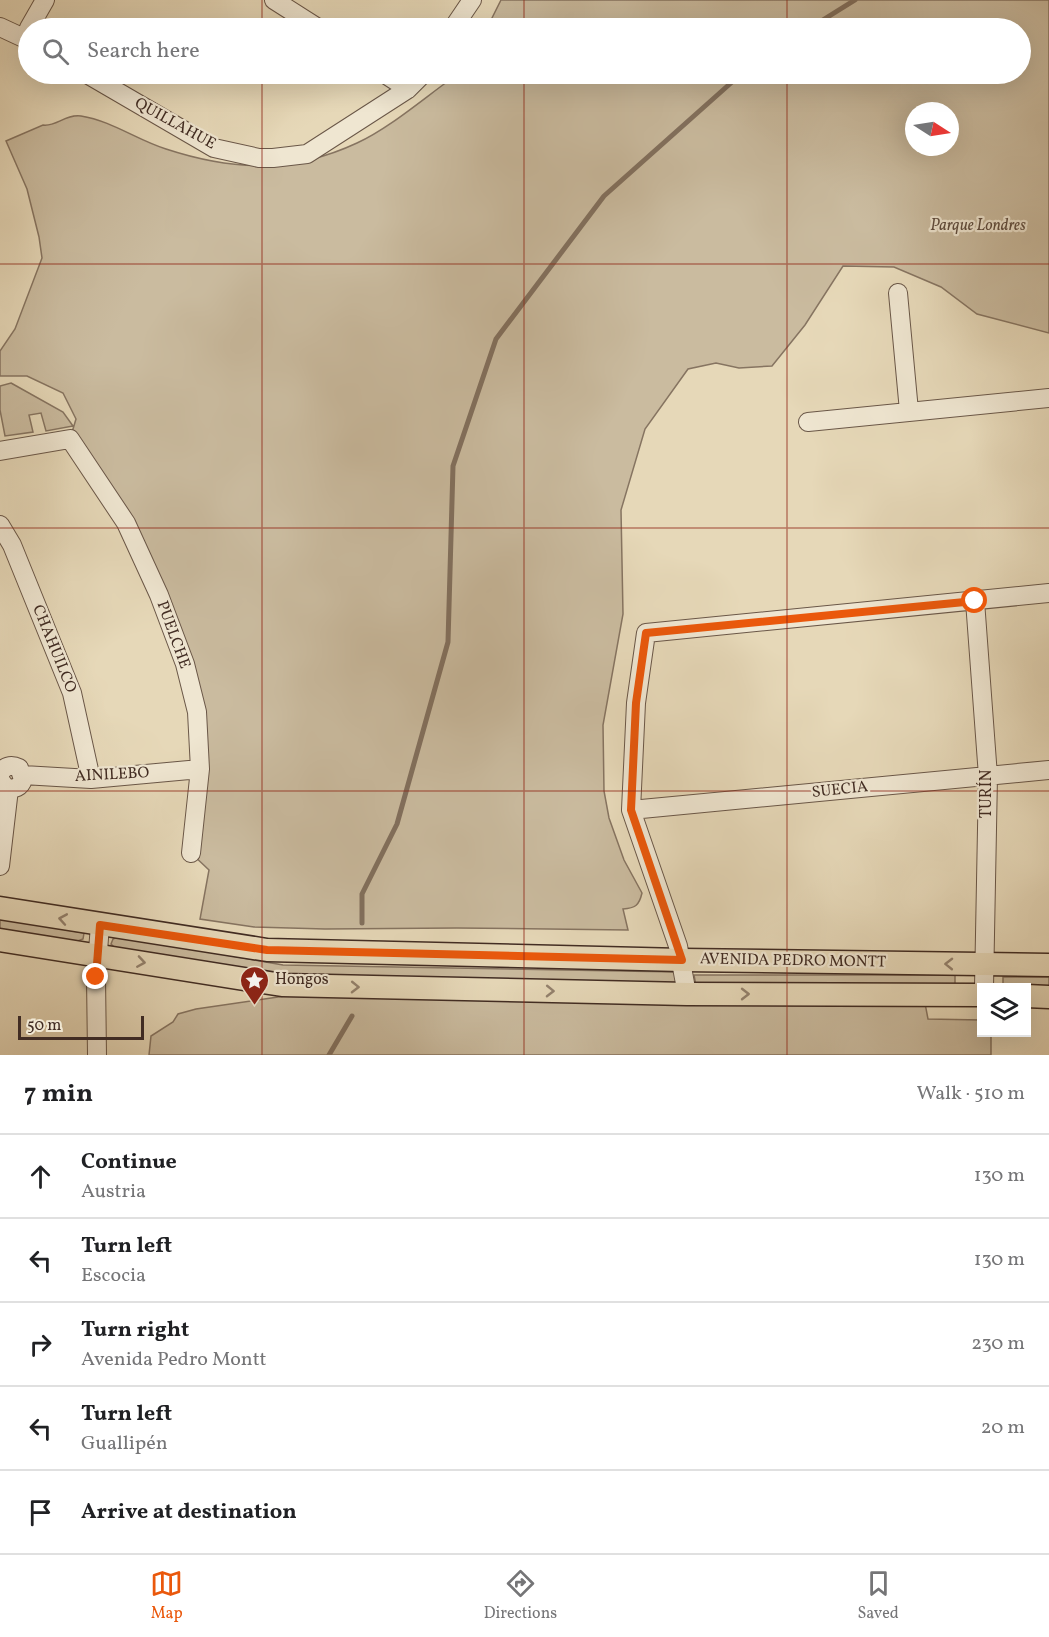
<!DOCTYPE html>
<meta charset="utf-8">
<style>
:root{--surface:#fff;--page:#f6f6f6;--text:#202124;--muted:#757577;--line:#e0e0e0;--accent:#ea580c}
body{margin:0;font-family:Vollkorn,serif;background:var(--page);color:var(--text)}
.controls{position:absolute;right:18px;bottom:18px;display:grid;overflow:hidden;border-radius:0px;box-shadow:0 6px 24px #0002}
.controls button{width:54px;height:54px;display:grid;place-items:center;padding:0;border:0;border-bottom:2px solid var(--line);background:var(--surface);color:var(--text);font:30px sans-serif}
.compass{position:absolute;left:905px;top:102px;width:54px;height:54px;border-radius:50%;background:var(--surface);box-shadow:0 6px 24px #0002;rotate:102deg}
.scale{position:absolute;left:18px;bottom:15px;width:126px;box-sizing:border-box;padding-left:6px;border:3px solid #412c23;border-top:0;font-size:16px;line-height:21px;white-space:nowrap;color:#412c23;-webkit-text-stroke:4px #efe6d1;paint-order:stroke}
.stop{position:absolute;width:18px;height:18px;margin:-14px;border:4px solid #ea580c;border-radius:50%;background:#fff}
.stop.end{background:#ea580c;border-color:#fff;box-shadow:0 2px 6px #0008}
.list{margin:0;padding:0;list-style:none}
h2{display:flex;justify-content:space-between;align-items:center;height:78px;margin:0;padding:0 24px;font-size:26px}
h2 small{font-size:20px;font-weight:400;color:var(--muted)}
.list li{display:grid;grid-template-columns:39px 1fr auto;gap:18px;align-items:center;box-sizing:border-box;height:84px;padding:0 24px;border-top:2px solid var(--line)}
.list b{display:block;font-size:22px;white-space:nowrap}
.list p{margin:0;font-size:20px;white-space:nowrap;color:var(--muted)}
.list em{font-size:20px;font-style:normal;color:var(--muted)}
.icon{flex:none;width:33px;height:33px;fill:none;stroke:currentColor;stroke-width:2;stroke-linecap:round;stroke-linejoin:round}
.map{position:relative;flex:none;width:1049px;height:1055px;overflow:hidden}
.search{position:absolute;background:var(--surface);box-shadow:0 6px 24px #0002;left:18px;right:18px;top:18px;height:66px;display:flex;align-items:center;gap:15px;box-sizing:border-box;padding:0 21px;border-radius:33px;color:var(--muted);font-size:22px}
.sheet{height:498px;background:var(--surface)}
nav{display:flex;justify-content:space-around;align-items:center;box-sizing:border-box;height:84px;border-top:2px solid var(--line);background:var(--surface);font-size:16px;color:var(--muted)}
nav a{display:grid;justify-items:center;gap:3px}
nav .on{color:var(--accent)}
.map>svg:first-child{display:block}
</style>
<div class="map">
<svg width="1049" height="1055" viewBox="0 0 1049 1055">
<rect width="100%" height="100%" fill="#e6d8b8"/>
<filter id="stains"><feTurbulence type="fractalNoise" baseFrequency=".00333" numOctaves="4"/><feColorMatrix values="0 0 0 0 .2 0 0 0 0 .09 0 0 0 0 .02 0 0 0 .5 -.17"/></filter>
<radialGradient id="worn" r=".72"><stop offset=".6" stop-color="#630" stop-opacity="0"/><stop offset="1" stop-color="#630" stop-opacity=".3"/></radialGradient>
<!-- green -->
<path fill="#cabb9f" stroke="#867461" stroke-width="1.5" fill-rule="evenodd" d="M501,0H1049V333L977,314L941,287L894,267L843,266L805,325L772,366L739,368L716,363L688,369L645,429L621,510L623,614L603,725L604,791L609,818L624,860L642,893C639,906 635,908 623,909L628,930L457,928L325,929L254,927L200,919L209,870L191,853L197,712L159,595L70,439L76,419L63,393L27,376H0V351L15,329L42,258L39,237L27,189L6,141L43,125C56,127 65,114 81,116C112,121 137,140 166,149C233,171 293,173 357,143C388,129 423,99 451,79L455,74H1020V28H487ZM914,111H950V147H914Z
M11,383L63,412L73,426L46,431L41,413L29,415L33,432L5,436L0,410V386Z
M0,918L84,933L83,939L75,942L0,930Z
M119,936L283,965L677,972L680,983L253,975L116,949L111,944L113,939Z
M694,975H955V988L696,986Z
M1003,977H1049V988L1003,987Z
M285,996L924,998L928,1019L981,1020L982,1032L991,1033V1055H149L151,1036L173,1022L178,1014L196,1009Z"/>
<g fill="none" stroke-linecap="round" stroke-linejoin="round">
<!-- stream -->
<path stroke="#82705e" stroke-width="5" d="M810,28L855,0
M362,923V894L397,824L448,642L453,466L496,339L604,196L741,74
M329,1055L352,1016"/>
<defs>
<path id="minor" d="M274,0L318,28
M0,27L28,40
M29,28L45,0
M453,28L472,0
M87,74L214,148L259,158H273L307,154L408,89L423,74
M385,74L408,89
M898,293L909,411
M808,422L1049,398
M0,451L70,439L126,523L159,595L185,664L197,712L200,769L191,853
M0,525L12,545L72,693L91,779
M975,601L988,776L984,987
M0,774C4,766 11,764 19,768L23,779C21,787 14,790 6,788L0,780
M23,775L91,779L200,769
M631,810L1049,770
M0,866L9,789
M687,994L678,946L631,810L636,703L646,633L1049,593
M97,1055L96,977L100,925"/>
<path id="major" d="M0,908L267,950L682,960L1049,965
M0,940L282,985L687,994L982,995
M1026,996L1049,997"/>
</defs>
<!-- minor casing -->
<use href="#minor" stroke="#6a5748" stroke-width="20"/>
<!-- major casing -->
<use href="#major" stroke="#412c23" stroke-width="25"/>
<!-- minor -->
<use href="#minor" stroke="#efe6d1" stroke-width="18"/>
<!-- major -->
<use href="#major" stroke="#e6d8b8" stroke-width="22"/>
</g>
<!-- one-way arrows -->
<defs><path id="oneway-chevron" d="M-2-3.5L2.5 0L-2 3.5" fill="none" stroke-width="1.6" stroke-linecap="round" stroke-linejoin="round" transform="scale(1.5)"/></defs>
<g stroke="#94826e">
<use href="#oneway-chevron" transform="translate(63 919) rotate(-170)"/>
<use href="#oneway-chevron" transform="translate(141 962) rotate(9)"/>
<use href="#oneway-chevron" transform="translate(949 964) rotate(-179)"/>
<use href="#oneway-chevron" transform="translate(355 987) rotate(1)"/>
<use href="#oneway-chevron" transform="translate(550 991) rotate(1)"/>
<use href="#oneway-chevron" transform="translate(745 994)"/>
</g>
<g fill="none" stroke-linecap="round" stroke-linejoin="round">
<!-- route -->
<path stroke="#ea580c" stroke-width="8" d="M96,977L100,925L267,950L682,960L631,810L636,703L646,633L975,601"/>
</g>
<!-- grid -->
<path fill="none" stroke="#8f2418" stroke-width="1.5" stroke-opacity="0.55" d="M262,0V28M524,0V28M787,0V28M262,74V1055M524,74V1055M787,74V1055M0,264H1049M0,528H1049M0,791H1049"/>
<!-- icons -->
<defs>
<symbol id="sight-pin" viewBox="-11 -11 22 30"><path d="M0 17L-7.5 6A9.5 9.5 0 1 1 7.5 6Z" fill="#8f2418" stroke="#efe6d1"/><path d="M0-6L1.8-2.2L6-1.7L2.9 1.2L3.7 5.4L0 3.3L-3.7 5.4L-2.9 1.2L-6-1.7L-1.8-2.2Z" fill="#fff"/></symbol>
</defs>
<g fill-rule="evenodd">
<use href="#sight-pin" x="238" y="964" width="33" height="45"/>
</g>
<g text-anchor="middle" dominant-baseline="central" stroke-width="4.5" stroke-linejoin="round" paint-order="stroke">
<!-- street labels -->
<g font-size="16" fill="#412c23" stroke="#efe6d1">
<text transform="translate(175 124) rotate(29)">QUILLAHUE</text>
<text transform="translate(173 635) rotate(70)">PUELCHE</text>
<text transform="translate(54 649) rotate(68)">CHAHUILCO</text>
<text transform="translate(112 775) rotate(-3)">AINILEBO</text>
<text transform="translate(840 790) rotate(-6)">SUECIA</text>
<text transform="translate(987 794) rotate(-90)">TURÍN</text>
<text transform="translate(793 961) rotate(1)">AVENIDA PEDRO MONTT</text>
</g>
<!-- park labels -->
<g font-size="16" font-style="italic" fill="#5c493c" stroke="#efe6d1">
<text x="978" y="226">Parque Londres</text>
</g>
<!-- poi labels -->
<g font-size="16" fill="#412c23" stroke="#efe6d1" text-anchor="start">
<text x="275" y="980">Hongos</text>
</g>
</g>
<rect width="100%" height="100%" filter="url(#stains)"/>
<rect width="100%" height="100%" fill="url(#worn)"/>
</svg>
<div class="controls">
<button><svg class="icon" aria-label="layers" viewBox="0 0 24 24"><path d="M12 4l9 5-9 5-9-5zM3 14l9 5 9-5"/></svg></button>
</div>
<svg class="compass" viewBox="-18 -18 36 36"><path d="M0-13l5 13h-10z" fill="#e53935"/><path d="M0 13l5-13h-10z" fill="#757577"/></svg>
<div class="scale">50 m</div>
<div class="stop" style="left:975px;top:601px"></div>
<div class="stop end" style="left:96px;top:977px"></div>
<div class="search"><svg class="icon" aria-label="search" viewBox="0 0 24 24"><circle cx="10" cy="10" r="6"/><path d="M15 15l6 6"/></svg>Search here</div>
</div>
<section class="sheet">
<h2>7 min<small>Walk · 510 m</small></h2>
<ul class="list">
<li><svg class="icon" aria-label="ahead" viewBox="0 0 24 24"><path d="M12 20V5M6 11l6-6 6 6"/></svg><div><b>Continue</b><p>Austria</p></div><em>130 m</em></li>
<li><svg class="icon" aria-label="left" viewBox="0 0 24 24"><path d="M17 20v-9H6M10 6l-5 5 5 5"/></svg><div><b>Turn left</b><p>Escocia</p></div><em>130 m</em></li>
<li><svg class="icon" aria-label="right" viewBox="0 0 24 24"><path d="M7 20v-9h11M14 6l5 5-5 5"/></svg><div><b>Turn right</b><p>Avenida Pedro Montt</p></div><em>230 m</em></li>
<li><svg class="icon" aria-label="left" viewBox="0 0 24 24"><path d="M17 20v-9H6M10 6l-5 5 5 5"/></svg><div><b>Turn left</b><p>Guallipén</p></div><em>20 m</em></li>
<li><svg class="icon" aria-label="arrive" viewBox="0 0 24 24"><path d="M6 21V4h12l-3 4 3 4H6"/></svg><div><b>Arrive at destination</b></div></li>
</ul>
</section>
<nav>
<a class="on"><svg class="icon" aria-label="map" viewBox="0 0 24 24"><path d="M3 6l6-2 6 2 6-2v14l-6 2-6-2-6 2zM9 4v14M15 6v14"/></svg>Map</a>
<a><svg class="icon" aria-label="directions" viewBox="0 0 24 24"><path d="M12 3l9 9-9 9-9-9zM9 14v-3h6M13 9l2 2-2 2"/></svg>Directions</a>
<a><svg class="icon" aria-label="saved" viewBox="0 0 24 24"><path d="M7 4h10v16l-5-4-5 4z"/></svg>Saved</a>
</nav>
